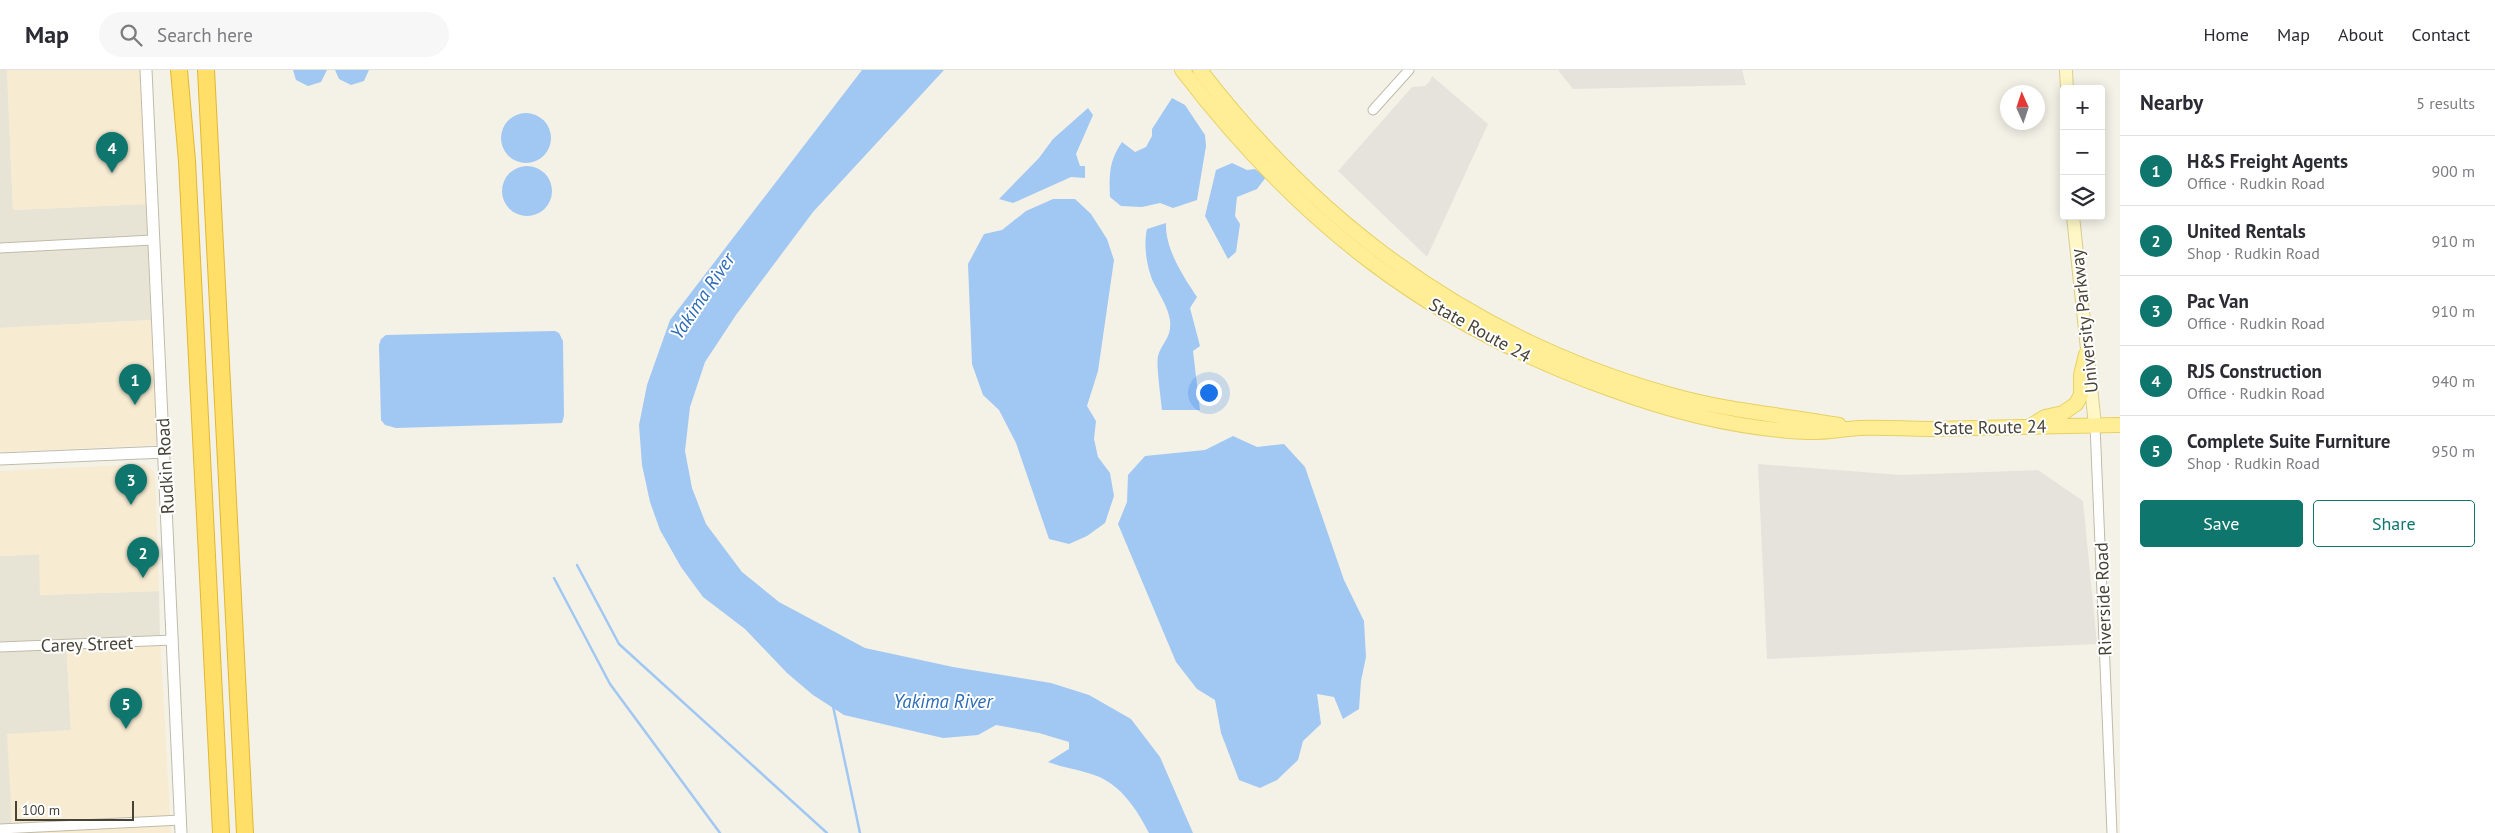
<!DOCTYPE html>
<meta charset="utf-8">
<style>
:root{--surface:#fff;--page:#f7f7f7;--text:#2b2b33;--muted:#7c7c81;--line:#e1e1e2;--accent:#0f766e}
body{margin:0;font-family:"PT Sans",sans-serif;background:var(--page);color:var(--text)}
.controls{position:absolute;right:15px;top:15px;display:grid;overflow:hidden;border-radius:5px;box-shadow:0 2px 12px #0003}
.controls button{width:45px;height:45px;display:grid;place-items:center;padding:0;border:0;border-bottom:1px solid var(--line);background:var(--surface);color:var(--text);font:25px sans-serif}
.compass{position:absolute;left:2000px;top:15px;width:45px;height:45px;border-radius:50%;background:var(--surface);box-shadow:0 2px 12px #0003;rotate:357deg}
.scale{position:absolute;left:15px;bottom:12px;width:119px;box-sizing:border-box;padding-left:5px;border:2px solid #474336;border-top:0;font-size:14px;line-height:18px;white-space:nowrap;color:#474336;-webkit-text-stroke:4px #fff;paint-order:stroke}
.you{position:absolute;left:1208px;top:322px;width:18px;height:18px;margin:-12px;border:4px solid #fff;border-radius:50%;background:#1a73e8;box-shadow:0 0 0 8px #1a73e833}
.badge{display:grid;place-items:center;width:32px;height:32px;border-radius:50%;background:var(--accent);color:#fff;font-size:16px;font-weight:700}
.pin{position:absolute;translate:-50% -41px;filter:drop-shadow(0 1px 2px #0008)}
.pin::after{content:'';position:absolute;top:26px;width:18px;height:15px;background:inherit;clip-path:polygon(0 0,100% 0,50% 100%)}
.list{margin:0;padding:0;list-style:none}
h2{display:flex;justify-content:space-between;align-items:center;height:65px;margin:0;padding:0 20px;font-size:21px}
h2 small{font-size:16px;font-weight:400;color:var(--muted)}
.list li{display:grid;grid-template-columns:32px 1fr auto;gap:15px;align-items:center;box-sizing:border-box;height:70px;padding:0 20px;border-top:1px solid var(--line)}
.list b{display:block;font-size:19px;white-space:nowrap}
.list p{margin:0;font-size:16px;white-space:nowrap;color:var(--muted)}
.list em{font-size:16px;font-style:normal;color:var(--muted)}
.actions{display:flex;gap:10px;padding:15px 20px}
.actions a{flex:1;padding:11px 0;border:1px solid var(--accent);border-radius:5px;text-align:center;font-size:18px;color:var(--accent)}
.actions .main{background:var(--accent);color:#fff}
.icon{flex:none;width:28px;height:28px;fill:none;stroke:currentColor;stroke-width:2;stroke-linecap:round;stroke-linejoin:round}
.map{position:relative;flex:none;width:2120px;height:763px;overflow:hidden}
header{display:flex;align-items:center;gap:30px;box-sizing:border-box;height:70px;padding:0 25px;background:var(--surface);border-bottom:1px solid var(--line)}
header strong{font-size:24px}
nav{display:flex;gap:28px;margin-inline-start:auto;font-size:18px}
.search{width:350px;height:45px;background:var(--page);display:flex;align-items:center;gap:12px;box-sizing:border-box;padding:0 18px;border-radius:28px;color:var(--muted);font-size:19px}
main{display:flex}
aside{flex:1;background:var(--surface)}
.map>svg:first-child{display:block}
</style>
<header>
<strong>Map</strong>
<div class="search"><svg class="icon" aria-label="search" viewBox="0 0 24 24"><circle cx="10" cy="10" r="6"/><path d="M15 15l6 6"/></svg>Search here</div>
<nav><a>Home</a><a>Map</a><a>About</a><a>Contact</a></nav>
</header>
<main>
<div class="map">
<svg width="2120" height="763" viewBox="0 0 2120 763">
<rect width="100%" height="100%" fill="#f4f2e7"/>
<!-- residential -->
<path fill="#e8e4d5" d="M0,0H7L13,140L146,134L151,250L0,258Z
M40,484V525L159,521L160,565L66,571L71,660L12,755H0V486Z"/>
<!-- commercial -->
<path fill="#f7ebd2" d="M7,0H140L146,134L13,140Z
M151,250L158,375L0,382V258Z
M145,394L155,403L159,521L40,525L39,484L0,486V401Z
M160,565L171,763H0L12,754L7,664L71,660L66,570Z"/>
<!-- industrial -->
<path fill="#e6e3dc" d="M1558,0H1742L1746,15L1573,19Z
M1432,6L1488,54L1427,187L1338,101L1412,17L1425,16L1430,11Z
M1758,394L1901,405L2038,400L2083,431L2097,574L1767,589Z"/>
<!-- water -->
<path fill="#a1c7f3" d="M293,0H327L321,12L308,16L296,10Z
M335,0H369L364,11L351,15L339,9Z
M862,0H944L813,142L736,245L705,292L690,337L685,381L692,418L706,454L742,502L779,532L865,578L953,597L1051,613L1089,625L1131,649L1160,687L1193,763H1149C1137,740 1122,716 1097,706C1082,700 1064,698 1048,692L1069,679V672L1039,663L996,655L978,665L943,668L844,645L813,625L787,603L745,559L703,527L681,497L660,460L650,432L642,395L639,355L647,315L670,250Z
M1172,28L1185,35L1205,65L1206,76L1197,130L1173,138L1160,133L1142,137L1121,136L1110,127C1109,105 1109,91 1122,72L1135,82L1146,77L1152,66V59Z
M1088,38L1093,45L1076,84L1080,96H1085V108L1071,107L1013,133L999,129L1039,88L1053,69Z
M501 68a25 25 0 1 1 50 0a25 25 0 1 1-50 0Z
M1232,93L1247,100L1255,99L1266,107L1257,119L1237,127L1235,146L1240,154L1236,182L1228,189L1205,146L1216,100Z
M502 121a25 25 0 1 1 50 0a25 25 0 1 1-50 0Z
M1053,129H1075L1091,144L1107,169L1114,190L1098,301L1087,336L1096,351L1094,369L1098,387L1110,403L1114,426L1105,453L1087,466L1069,474L1049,469L1016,373L999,340L983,325L972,294L968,194L984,164L1002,160L1026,141Z
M1166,153C1165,179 1183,206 1197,227L1190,238L1200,276L1193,281L1200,340H1162C1161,328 1156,296 1158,286C1162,272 1172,268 1170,250C1168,238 1162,229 1157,219C1147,203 1143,176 1147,159Z
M555,261L559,263L563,271L564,346L562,353L396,358L385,355L381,350L379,275L381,269L386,265Z
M1233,366L1257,377L1284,374L1305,397L1344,510L1364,551L1366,587L1361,611L1359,639L1343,649L1334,627L1317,624L1321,654L1303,671L1298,690L1277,710L1260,718L1239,710L1221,663L1215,630L1197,619L1176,592L1118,454L1127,432L1128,405L1145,386L1205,380Z"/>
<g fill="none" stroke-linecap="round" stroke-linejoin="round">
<!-- stream -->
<path stroke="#a1c7f3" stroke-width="2.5" d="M577,495L619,574L827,763
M554,508L610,614L720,763
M833,636L860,763"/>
<defs>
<path id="minor" d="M1373,40L1409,0
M0,178L153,170
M2095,355L2112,763
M0,577L173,570
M0,759L181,750"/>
<path id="tertiary" d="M146,0L181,763
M0,389L165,382"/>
<path id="secondary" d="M2066,0L2067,19
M2073,146L2095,355"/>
<path id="primary" d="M1182,0C1299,153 1428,254 1610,319C1672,342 1740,359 1807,362C1824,363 1842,359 1860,358C1883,357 1906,359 1929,359C1992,358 2056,356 2120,355
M1200,0C1322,159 1477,271 1671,325C1727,341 1783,345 1839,355
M2032,355L2045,347L2063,343L2076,334L2081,325V305L2086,284"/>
<path id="motorway" d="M179,0L187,91L221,763
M206,0L245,763"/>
</defs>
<!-- minor casing -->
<use href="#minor" stroke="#c0bba9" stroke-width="11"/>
<!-- tertiary casing -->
<use href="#tertiary" stroke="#c0bba9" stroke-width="13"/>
<!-- secondary casing -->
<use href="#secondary" stroke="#d6cc95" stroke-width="14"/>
<!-- primary casing -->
<use href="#primary" stroke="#e8d062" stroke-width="16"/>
<!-- motorway casing -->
<use href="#motorway" stroke="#e2b733" stroke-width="18"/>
<!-- minor -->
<use href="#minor" stroke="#fff" stroke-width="9"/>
<!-- tertiary -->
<use href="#tertiary" stroke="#fff" stroke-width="11"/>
<!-- secondary -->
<use href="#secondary" stroke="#fff8c6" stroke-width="12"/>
<!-- primary -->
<use href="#primary" stroke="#ffee95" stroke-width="14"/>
<!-- motorway -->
<use href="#motorway" stroke="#ffdf67" stroke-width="16"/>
</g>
<g text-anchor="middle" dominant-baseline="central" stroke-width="4" stroke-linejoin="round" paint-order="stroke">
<!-- street labels -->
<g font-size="18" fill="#474336" stroke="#fff">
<text transform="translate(2084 251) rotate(-96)">University Parkway</text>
<text transform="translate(1480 260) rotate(29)">State Route 24</text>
<text transform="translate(1990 357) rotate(-1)">State Route 24</text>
<text transform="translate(165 396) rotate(-93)">Rudkin Road</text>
<text transform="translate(2103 529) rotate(-92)">Riverside Road</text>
<text transform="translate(87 574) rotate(-2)">Carey Street</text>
</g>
<!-- water labels -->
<g font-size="19" font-style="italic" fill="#2b6bb7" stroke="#fff">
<text transform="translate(702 226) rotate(-56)">Yakima River</text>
<text x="943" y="631">Yakima River</text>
</g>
</g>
</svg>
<div class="controls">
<button>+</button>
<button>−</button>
<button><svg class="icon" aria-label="layers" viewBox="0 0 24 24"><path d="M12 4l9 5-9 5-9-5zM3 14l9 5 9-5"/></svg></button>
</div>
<svg class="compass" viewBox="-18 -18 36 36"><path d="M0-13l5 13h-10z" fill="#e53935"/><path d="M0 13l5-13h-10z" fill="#7c7c81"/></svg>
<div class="scale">100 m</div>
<div class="you"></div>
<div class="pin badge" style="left:135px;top:335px">1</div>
<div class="pin badge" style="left:143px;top:508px">2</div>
<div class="pin badge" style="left:131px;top:435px">3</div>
<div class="pin badge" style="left:112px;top:103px">4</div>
<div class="pin badge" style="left:126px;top:659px">5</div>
</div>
<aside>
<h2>Nearby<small>5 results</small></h2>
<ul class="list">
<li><span class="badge">1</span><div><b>H&amp;S Freight Agents</b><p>Office · Rudkin Road</p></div><em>900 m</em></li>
<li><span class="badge">2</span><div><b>United Rentals</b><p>Shop · Rudkin Road</p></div><em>910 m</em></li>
<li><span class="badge">3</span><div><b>Pac Van</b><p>Office · Rudkin Road</p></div><em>910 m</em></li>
<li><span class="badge">4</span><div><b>RJS Construction</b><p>Office · Rudkin Road</p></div><em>940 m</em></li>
<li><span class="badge">5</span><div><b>Complete Suite Furniture</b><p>Shop · Rudkin Road</p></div><em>950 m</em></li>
</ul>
<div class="actions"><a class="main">Save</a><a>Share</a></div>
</aside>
</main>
